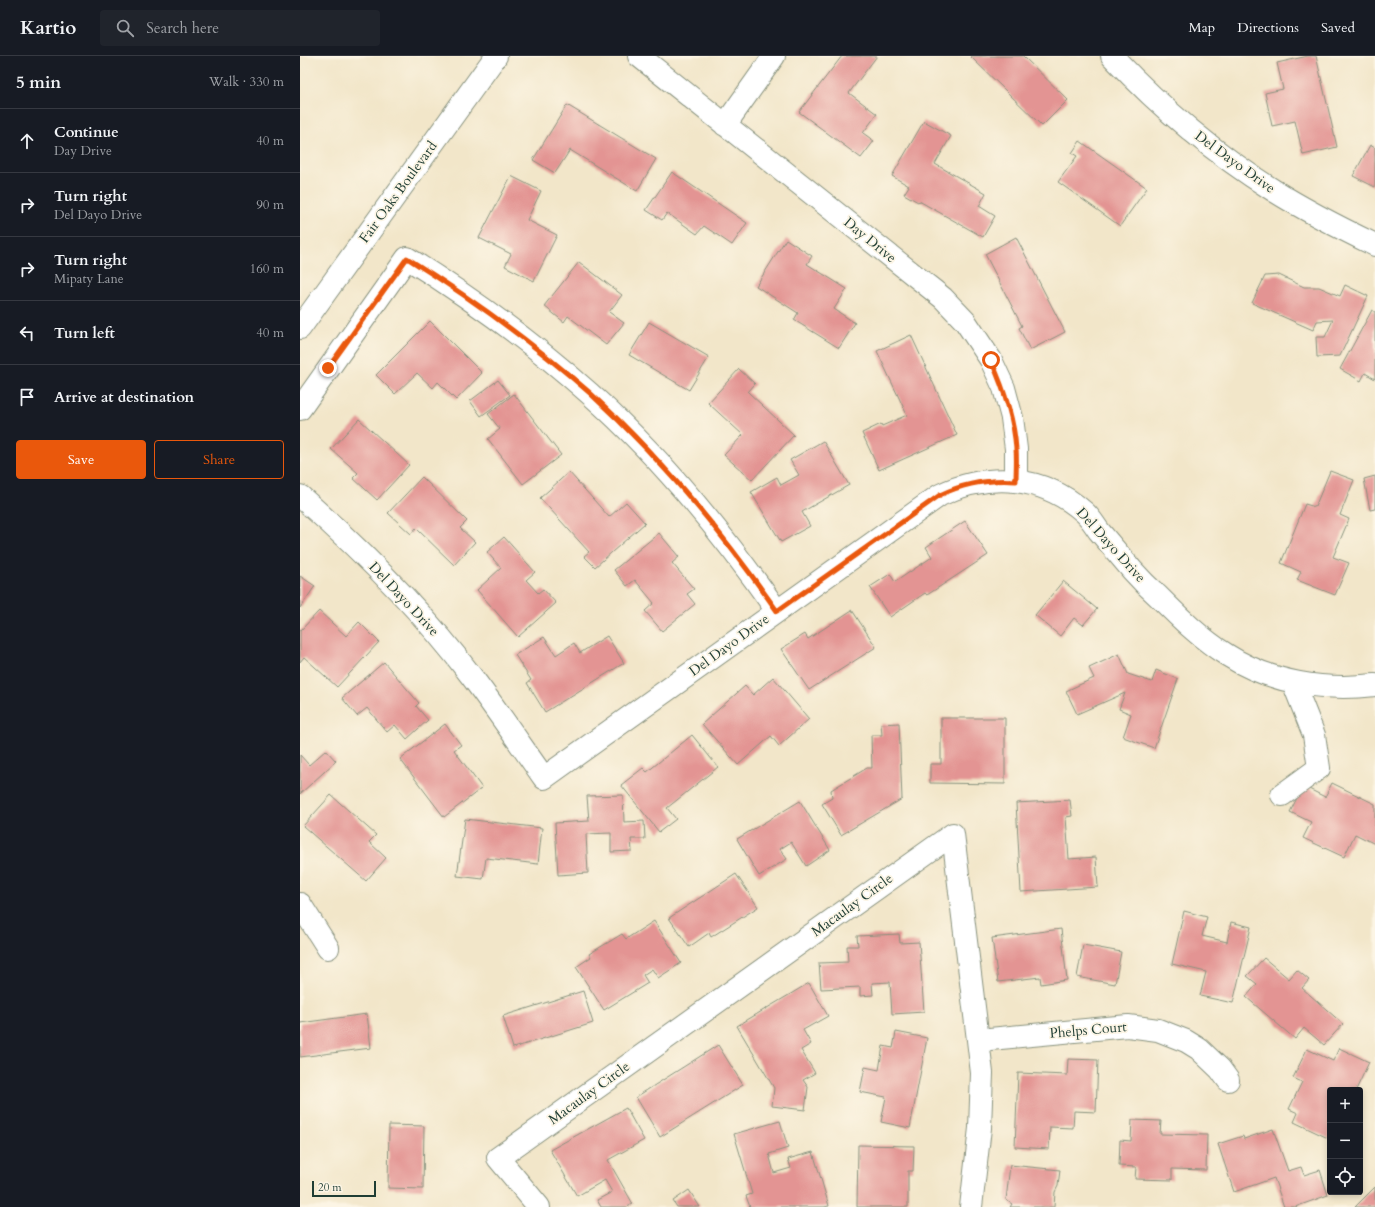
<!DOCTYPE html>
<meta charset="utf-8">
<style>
:root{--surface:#171b24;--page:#20242c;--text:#f1f3f6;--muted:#9ea1a6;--line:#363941;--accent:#ea580c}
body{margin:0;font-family:Cardo,serif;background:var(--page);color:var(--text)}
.controls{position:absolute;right:12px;bottom:12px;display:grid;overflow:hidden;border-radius:4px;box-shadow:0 2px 6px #0003}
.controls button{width:36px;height:36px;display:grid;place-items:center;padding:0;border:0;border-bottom:1px solid var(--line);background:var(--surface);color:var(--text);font:20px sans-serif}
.scale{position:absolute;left:12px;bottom:10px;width:64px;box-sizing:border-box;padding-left:4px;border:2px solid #1f3d34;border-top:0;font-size:11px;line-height:14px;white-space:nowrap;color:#1f3d34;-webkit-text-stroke:3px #fcf5e5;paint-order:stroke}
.stop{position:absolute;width:12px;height:12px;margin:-9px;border:3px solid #ea580c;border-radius:50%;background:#fff}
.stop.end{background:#ea580c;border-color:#fff;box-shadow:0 1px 4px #0008}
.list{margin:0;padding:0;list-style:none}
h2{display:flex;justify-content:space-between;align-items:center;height:52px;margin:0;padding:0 16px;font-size:17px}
h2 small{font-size:13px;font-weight:400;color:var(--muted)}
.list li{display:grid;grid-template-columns:26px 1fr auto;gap:12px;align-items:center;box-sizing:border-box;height:64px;padding:0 16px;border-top:1px solid var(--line)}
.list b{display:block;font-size:15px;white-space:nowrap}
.list p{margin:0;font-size:13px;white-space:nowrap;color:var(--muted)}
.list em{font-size:13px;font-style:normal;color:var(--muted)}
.actions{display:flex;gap:8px;padding:12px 16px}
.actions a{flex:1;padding:9px 0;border:1px solid var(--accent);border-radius:4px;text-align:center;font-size:14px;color:var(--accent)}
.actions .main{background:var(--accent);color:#fff}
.icon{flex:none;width:22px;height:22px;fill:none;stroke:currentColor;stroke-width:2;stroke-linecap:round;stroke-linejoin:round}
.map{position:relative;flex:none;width:1075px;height:1151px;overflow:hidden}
header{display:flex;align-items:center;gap:24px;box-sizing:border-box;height:56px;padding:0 20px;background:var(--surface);border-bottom:1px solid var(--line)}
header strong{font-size:19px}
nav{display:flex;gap:22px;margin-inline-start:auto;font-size:14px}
.search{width:280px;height:36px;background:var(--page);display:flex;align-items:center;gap:10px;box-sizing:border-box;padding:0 14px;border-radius:4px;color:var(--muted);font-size:15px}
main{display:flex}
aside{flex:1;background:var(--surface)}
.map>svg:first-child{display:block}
</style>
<header>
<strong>Kartio</strong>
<div class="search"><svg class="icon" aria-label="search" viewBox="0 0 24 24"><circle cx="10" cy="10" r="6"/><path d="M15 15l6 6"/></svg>Search here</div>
<nav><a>Map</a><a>Directions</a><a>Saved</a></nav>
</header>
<main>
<aside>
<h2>5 min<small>Walk · 330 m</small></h2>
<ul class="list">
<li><svg class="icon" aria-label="ahead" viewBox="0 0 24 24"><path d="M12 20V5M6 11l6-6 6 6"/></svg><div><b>Continue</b><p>Day Drive</p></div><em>40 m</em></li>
<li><svg class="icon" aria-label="right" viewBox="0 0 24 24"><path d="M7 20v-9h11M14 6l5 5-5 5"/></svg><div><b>Turn right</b><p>Del Dayo Drive</p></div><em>90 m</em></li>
<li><svg class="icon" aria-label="right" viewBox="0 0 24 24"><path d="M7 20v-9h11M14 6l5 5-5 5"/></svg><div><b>Turn right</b><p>Mipaty Lane</p></div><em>160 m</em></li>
<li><svg class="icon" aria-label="left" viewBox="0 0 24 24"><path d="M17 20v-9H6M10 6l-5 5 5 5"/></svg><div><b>Turn left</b></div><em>40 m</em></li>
<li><svg class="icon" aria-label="arrive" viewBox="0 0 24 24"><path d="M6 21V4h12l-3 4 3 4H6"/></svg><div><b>Arrive at destination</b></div></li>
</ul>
<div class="actions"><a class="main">Save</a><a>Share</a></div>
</aside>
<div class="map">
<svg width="1075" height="1151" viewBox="0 0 1075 1151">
<rect width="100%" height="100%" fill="#fcf5e5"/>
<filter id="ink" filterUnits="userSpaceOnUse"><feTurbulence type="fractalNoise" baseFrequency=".025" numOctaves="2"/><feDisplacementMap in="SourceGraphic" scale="8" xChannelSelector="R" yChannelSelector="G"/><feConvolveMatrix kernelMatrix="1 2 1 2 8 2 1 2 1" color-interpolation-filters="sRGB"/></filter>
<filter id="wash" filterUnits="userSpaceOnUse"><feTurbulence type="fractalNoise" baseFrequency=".012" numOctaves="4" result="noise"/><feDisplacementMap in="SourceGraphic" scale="16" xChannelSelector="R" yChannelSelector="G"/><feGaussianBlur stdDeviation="0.9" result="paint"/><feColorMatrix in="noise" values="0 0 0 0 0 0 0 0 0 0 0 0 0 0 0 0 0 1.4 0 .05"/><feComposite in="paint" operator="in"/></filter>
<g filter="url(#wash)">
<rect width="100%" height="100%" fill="#f2e6c9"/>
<g id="blocks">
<!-- building -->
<path fill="#e39493" d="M542,0H577L549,37L577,58L563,77L574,85L561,102L499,56Z
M672,0H723L768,44L742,70L671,1Z
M1008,0H1016L1037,91L1003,99L995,65L972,70L965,37L983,33L977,7Z
M267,49L356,103L337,135L270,94L255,117L233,104Z
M624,65L651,80L635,108L686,137L679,150L695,160L683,181L619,145L618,146L604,138L609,130L592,120Z
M780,85L847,132L820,170L758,126L777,100L772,97Z
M1070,89L1075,92V131L1053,120Z
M372,116L447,167L432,189L404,170L397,178L367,157L362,164L346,154Z
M211,120L241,135L227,164L257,179L234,225L205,210L211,198L179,182Z
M716,181L765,276L730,294L719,272L722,270L685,198Z
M486,183L512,200L507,208L547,233L534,253L555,267L539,292L494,264L498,257L456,230Z
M279,206L322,239L309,256L324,267L306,289L268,260L264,266L244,250Z
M979,219L1004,231H1019L1040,240L1045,229L1068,240L1040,300L1017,301L1016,281H1025L1033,264L1017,265L1013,274L952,247L965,220Z
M1072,254L1075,256V323L1065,317L1061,325L1040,313Z
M130,265L182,317L156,344L138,326L133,332L117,317L95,338L76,319Z
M349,266L409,301L389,334L329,299Z
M611,279L657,379L579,414L562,377L581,368L582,370L607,359L577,295Z
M439,313L455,328L448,336L494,379L452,424L424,399L443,379L408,347Z
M198,324L210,339L181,360L170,345Z
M214,338L261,399L223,428L188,383L200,373L188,358Z
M59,363L109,409L77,444L53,422L58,417L31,393Z
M523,385L549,429L502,456L510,470L481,486L451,436L477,421L481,429L499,419L490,404Z
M1030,415L1054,424L1040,459L1049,463L1033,501L1049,507L1035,539L997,524L1001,516L981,507L1005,448L1015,451Z
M269,416L309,461L326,446L345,467L295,511L284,500L289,496L240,442Z
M1075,420V453L1070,454L1064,423Z
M122,421L167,465L160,472L175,486L154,509L116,472L111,478L88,457Z
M665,465L688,499L627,539L625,537L590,561L570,531L590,518L595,526L632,501L626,491Z
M359,477L379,501L372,507L394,533L387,538L395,548L362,575L345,555L354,547L335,524L327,530L314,514Z
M204,481L235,516L226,524L238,537L243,533L256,547L218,581L177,534L201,512L187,496Z
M0,520L15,530L0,552Z
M763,525L797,553L783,569L774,562L760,580L735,559Z
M552,554L576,591L509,634L481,593L505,578L508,583Z
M19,555L46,580L59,566L79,586L37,631L4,601L0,606V575Z
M307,580L324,607L245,656L227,627L231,624L215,599L244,581L256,599L274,587L280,597Z
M819,598L828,618L852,626L856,614L878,623L854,692L823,681L831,658L819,653L825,637L777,658L766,635L794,622L789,612Z
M84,606L119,647L116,650L128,664L107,683L95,669L87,676L67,652L57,660L42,642Z
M473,621L509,663L479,690L471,680L438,709L402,668L445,630L453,639Z
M641,662H705V728L630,727V708H641Z
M599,667L602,743L541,779L522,748L532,742L531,734L567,712H572L571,679H582L581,668Z
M145,668L161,689L154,694L182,732L144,761L100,703Z
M392,679L418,711L367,752L376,763L359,776L321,729L343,712L347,716Z
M26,694L36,705L0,738V699L9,709Z
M1032,727L1075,748V788L1055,778L1044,801L1003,782L1011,766L990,756L1003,730L1025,741Z
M31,739L76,779L69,786L86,802L66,825L3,770Z
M323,739L324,766L344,765L345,783H331L332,795L311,796V777L286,778L288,817L258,819L255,767L289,765L287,740Z
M770,744L772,760L766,761L769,803L796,801L798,831L721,836L716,747Z
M500,745L530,794L506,810L491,786L480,793L487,803L459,820L437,783Z
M165,763L242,772L238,808L186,802L183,823L157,820Z
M436,818L458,851L411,881L409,877L389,891L369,862Z
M884,855L907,861L902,880L927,886L931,866L951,871L933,947L900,940L906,916L872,908Z
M354,865L381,907L358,922L352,913L343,919L348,927L304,954L276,911L291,901L289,898L322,878L326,883Z
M761,873L767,924L741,928L740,921L698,926L692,882Z
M599,878L600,887L619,886L624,956L592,958L590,926L572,927L573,939L560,940V931L521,933L519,907L548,906L547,890H558L557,880Z
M783,889L821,896L815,928L777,921Z
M964,902L989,923L997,914L1009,924L1002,932L1043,968L1024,989L1004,972L995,983L946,941L957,928L947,920Z
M509,927L528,960L503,974L511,988L501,994L515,1017L503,1024L508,1031L505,1054L472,1050L474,1032L437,970Z
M283,935L293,967L213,992L203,960Z
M67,958L71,992L0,1001V967Z
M596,976L627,982L610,1072L581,1066L586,1041L560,1036L565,1011L579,1014L583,990L593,992Z
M418,989L443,1029L360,1081L336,1041Z
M1039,992L1069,1006L1056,1034H1030V1083L994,1066L998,1057L989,1053L1002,1026L993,1022L1007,993L1033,1005Z
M768,1003L798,1004L796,1056L774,1055L773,1072L750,1071L749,1093L715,1091L718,1017L767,1019Z
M326,1052L344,1084L308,1104L333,1148L327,1151H301L297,1144L312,1136L305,1124L277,1140L250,1094Z
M832,1064L861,1065L860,1078L907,1079L906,1114L872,1113V1124L835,1123L836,1111L819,1110L820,1084L831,1085Z
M480,1065L488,1092L469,1098L474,1117L491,1112L488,1103L513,1096L529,1150L524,1151H450L446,1140L452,1138L434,1078Z
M89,1069L124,1070L123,1133L88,1132Z
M973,1073L988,1115L1001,1111L1004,1119L1020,1114L1028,1139L995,1151H984L974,1122L934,1136L918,1088L943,1080L944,1083Z
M558,1089L614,1090L613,1115H608V1151H557Z
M710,1109L760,1114L758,1130L755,1136L754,1151H710L712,1148L706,1144Z
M1075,1131V1151H1055Z
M389,1134L400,1151H377L373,1145Z"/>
</g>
</g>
<g filter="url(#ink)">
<use href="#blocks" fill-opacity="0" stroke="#88927e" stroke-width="1"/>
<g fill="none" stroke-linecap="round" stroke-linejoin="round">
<defs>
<path id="minor" d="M339,0L643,242L665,265L691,304L704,332L712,362L716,393V425
M812,0C860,51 914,97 973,134C1006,155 1040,172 1075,189
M425,69L474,0
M0,353L107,202C171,242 233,287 289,337C361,401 422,476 477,555
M0,440C62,495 122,554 172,621C197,654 220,688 244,722L640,439C689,416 742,419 784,456C790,461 794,468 799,475C810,488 821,501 832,514C840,523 849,532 858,540C879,561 901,583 927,599C971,627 1024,635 1075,629
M982,739L1019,712L1014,679L993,626
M0,848L28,892
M679,984L828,970L858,974L886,985L899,993L920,1013L928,1024
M239,1151L198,1102L653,778L682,1017L680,1072L671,1151"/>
<path id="major" d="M0,272L196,0"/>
</defs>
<!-- minor casing -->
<use href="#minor" stroke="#88927e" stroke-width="24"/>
<!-- major casing -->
<use href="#major" stroke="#88927e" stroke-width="24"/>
<!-- minor -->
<use href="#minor" stroke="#fff" stroke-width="22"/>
<!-- major -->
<use href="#major" stroke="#fff" stroke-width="22"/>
</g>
</g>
<g fill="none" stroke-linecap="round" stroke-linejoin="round" filter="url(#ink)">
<!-- route -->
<path stroke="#ea580c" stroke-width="5" d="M28,312L107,202C171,242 233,287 290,337C361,402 422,476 477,555L640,439C665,427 688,423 716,425C716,414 717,404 716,393C714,362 704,333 691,304"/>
</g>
<g text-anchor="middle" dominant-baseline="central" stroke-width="3.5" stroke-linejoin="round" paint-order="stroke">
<!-- street labels -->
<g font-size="14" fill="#1f3d34" stroke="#fcf5e5">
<text transform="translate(935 106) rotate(36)">Del Dayo Drive</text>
<text transform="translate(98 136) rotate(-54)">Fair Oaks Boulevard</text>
<text transform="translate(570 184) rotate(39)">Day Drive</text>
<text transform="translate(811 489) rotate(48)">Del Dayo Drive</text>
<text transform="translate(104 543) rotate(47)">Del Dayo Drive</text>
<text transform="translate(429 589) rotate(-36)">Del Dayo Drive</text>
<text transform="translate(552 849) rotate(-36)">Macaulay Circle</text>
<text transform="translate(788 974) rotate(-5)">Phelps Court</text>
<text transform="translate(289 1037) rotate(-36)">Macaulay Circle</text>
</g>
</g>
</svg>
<div class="controls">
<button>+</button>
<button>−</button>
<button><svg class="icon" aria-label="locate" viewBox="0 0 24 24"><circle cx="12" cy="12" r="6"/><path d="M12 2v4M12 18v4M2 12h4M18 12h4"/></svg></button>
</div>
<div class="scale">20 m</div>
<div class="stop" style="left:691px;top:304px"></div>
<div class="stop end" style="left:28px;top:312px"></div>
</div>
</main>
